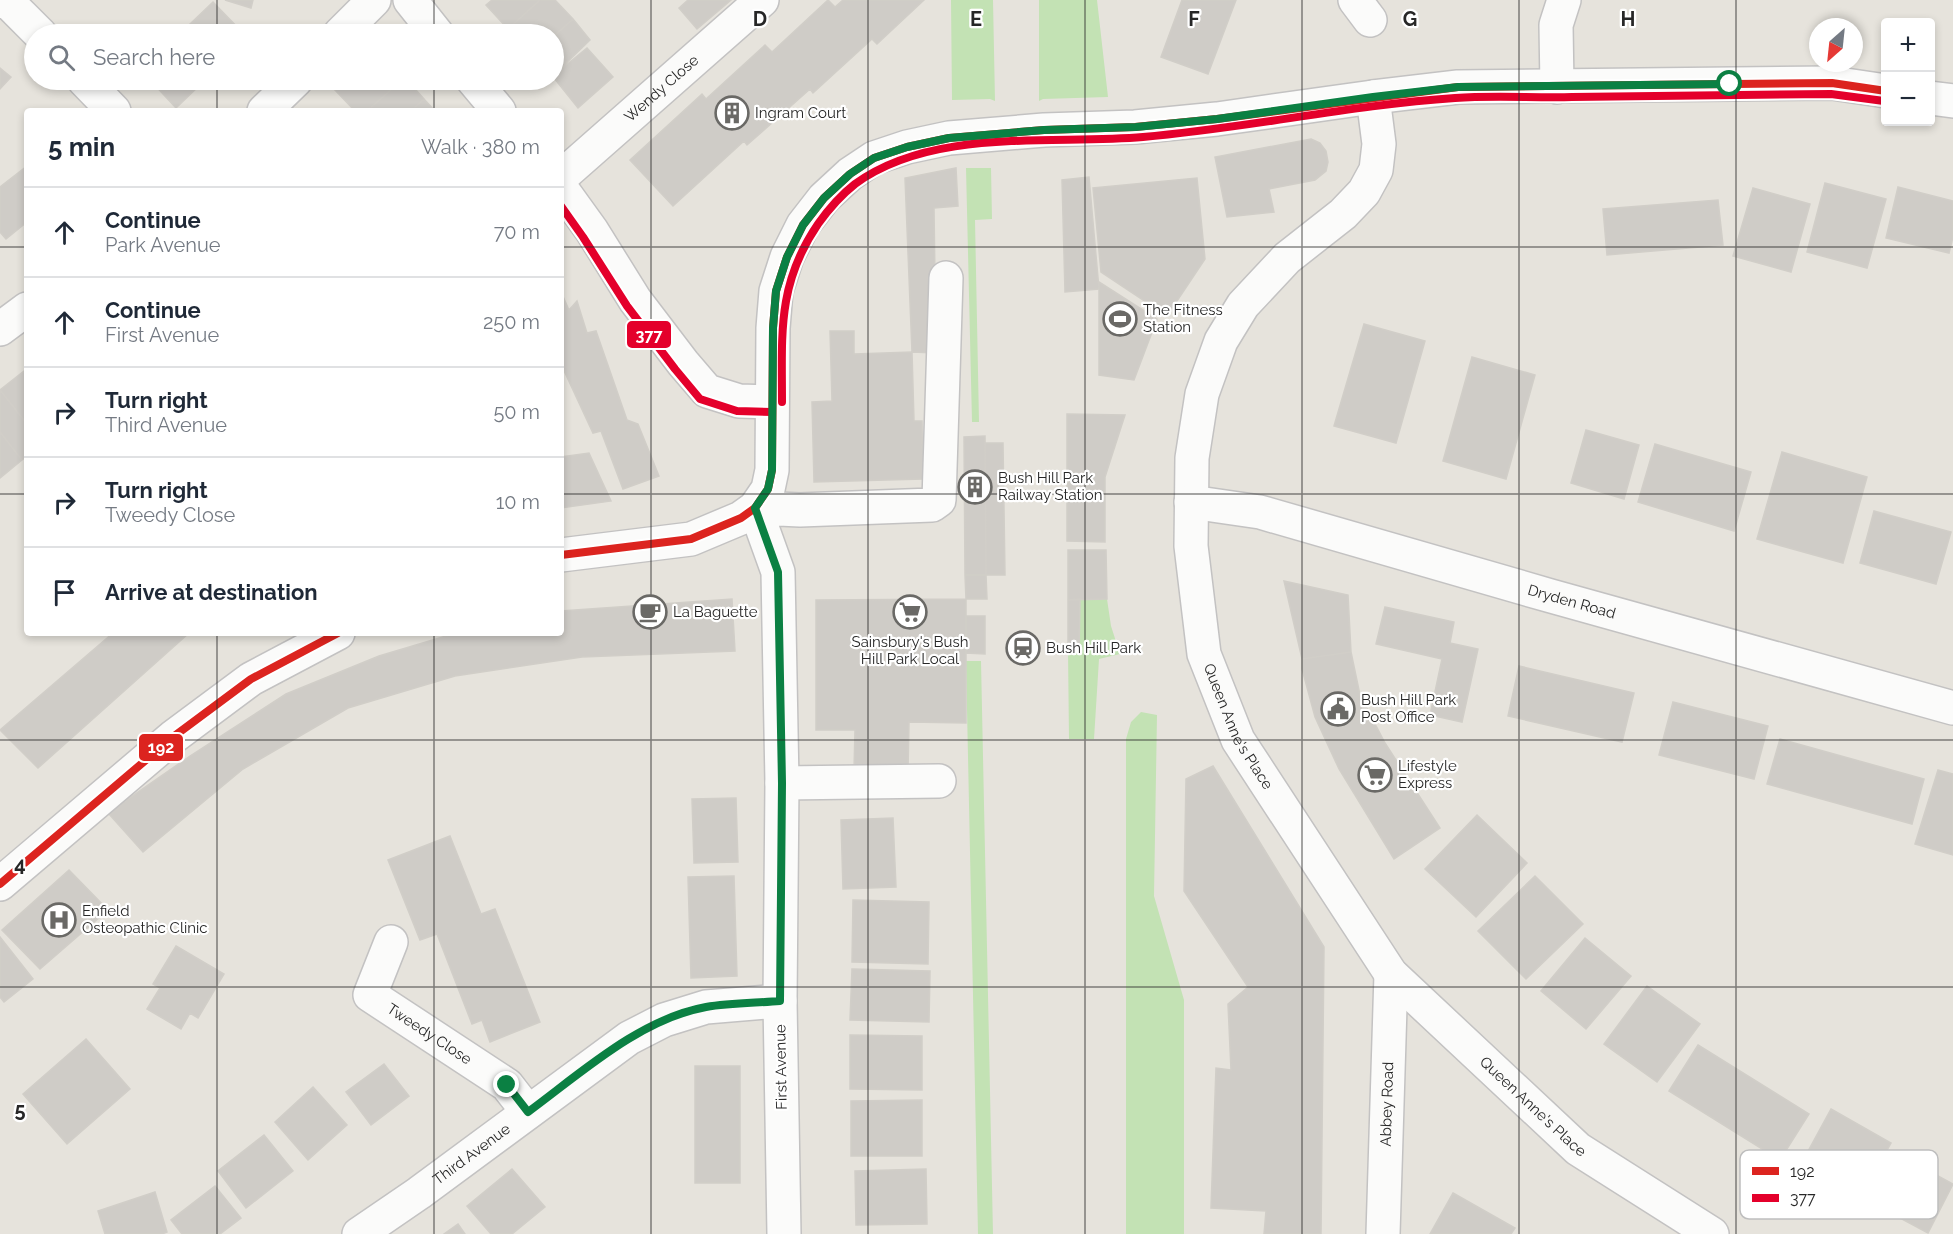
<!DOCTYPE html>
<meta charset="utf-8">
<style>
:root{--surface:#fff;--page:#f2f2f3;--text:#1f2937;--muted:#747a83;--line:#e0e1e3}
body{margin:0;font-family:Raleway,sans-serif;background:var(--page);color:var(--text)}
.controls{position:absolute;right:18px;top:18px;display:grid;overflow:hidden;border-radius:6px;box-shadow:0 3px 9px #0003}
.controls button{width:54px;height:54px;display:grid;place-items:center;padding:0;border:0;border-bottom:2px solid var(--line);background:var(--surface);color:var(--text);font:30px sans-serif}
.compass{position:absolute;left:1809px;top:18px;width:54px;height:54px;border-radius:50%;background:var(--surface);box-shadow:0 3px 9px #0003;rotate:207deg}
.stop{position:absolute;width:18px;height:18px;margin:-14px;border:4px solid #0b8043;border-radius:50%;background:#fff}
.stop.end{background:#0b8043;border-color:#fff;box-shadow:0 2px 6px #0008}
.list{margin:0;padding:0;list-style:none}
h2{display:flex;justify-content:space-between;align-items:center;height:78px;margin:0;padding:0 24px;font-size:26px}
h2 small{font-size:20px;font-weight:400;color:var(--muted)}
.list li{display:grid;grid-template-columns:39px 1fr auto;gap:18px;align-items:center;box-sizing:border-box;height:90px;padding:0 24px;border-top:2px solid var(--line)}
.list b{display:block;font-size:22px;white-space:nowrap}
.list p{margin:0;font-size:20px;white-space:nowrap;color:var(--muted)}
.list em{font-size:20px;font-style:normal;color:var(--muted)}
.icon{flex:none;width:33px;height:33px;fill:none;stroke:currentColor;stroke-width:2;stroke-linecap:round;stroke-linejoin:round}
.map{position:relative;flex:none;width:1953px;height:1234px;overflow:hidden}
.search{position:absolute;background:var(--surface);box-shadow:0 3px 9px #0003;left:24px;top:24px;width:540px;height:66px;display:flex;align-items:center;gap:15px;box-sizing:border-box;padding:0 21px;border-radius:33px;color:var(--muted);font-size:22px}
.panel{position:absolute;background:var(--surface);box-shadow:0 3px 9px #0003;left:24px;top:108px;width:540px;height:528px;border-radius:6px}
.map>svg:first-child{display:block}
</style>
<div class="map">
<svg width="1953" height="1234" viewBox="0 0 1953 1234">
<rect width="100%" height="100%" fill="#e6e3dc"/>
<!-- green -->
<path fill="#c3e2b4" d="M951,0H993L995,101L990,99L952,100Z
M1039,0H1097L1108,97L1043,99L1039,101Z
M966,168H991L992,219L975,220L979,422H972Z
M1080,599H1107L1111,626L1120,654L1099,659L1094,739H1069L1068,651L1079,650Z
M966,661H981L993,1234H978Z
M1141,712L1157,715L1154,896L1184,1000V1234H1126V739L1131,722Z"/>
<!-- building -->
<path fill="#cfccc7" stroke="#d1cec8" stroke-width="1.5" d="M225,0H253L251,8Z
M492,0H540L508,29L486,5Z
M540,0H555L573,19L554,36V34H513L508,29Z
M688,0H731L697,29L679,8Z
M828,0L835,7L843,0H924L877,44L872,39L813,93L810,89L747,145L744,141L673,206L630,160L702,94L706,99L765,45L772,52Z
M1182,0H1236L1208,74L1161,57Z
M213,2L244,34H200L190,24Z
M573,19L590,40L554,75V36Z
M190,24L200,34H180Z
M587,48L613,77L578,108L554,78V75Z
M0,68L11,77L0,89Z
M150,80H197L201,84L176,108Z
M346,80H402L367,111H355L335,90Z
M402,80H407L424,99L411,111H367Z
M424,99L435,111H411Z
M1311,139L1320,143L1326,151L1328,162L1326,171L1315,180L1269,189L1274,212L1227,217L1215,157Z
M27,166V222L6,239L0,232V187Z
M956,168L958,206L934,208L936,353L912,352L905,178Z
M1089,177L1099,289L1065,292L1062,180Z
M1197,178L1205,259L1167,316L1101,272L1093,188Z
M1825,183L1886,199L1867,268L1807,252Z
M1898,187L1953,201V237L1949,253L1886,238Z
M1753,188L1810,204L1791,272L1733,256Z
M1718,200L1723,245L1607,255L1603,209Z
M1099,282L1157,319L1134,380L1099,375Z
M561,292L569,310L577,301L587,333L596,331L627,420L638,424L659,476L623,489L601,431L593,433L561,364Z
M1364,324L1425,341L1396,443L1334,426Z
M830,331H854V354L912,352L914,421H922L923,479L814,482L812,402L832,401Z
M1472,357L1535,375L1506,479L1443,461Z
M24,371L27,375V424L0,390Z
M0,390L27,424V456L22,460L0,432Z
M1067,414L1125,415L1105,477V542L1067,541Z
M1586,430L1639,445L1624,499L1571,483Z
M0,432L22,460L0,478Z
M985,436L986,575H965L964,437Z
M985,443H1003L1005,575H986Z
M1655,444L1751,472L1734,531L1638,502Z
M1782,452L1867,477L1843,563L1757,539Z
M589,453L611,501L561,508V457Z
M1874,511L1951,532L1936,584L1860,563Z
M1068,550H1106L1107,599L1068,600Z
M965,575H986L987,599H966Z
M1284,581L1348,595L1351,652L1302,659Z
M732,599L735,651L582,657L455,676L348,708L243,769L143,852L108,813L190,756L286,694L379,656L456,633H561V611Z
M966,599V723L909,722L908,770H854L855,730H816V600Z
M1080,599L1079,651H1068V600Z
M1385,607L1454,622L1450,643L1478,649L1462,722L1430,715L1442,659L1376,644Z
M966,616H985V654L966,653Z
M113,633H189L38,768L0,730Z
M1351,652L1360,695L1385,743L1440,828L1394,859L1339,769L1315,717L1302,669V659Z
M1519,666L1634,693L1622,742L1508,716Z
M1673,702L1768,726L1754,779L1659,755Z
M1780,739L1924,779L1912,824L1767,784Z
M1213,766L1324,947L1321,1234H1264L1266,1211L1211,1208L1216,1068L1231,1070L1228,1004L1248,987L1184,891L1186,779Z
M1938,770L1953,774V855L1915,844Z
M736,798L738,862L694,863L692,799Z
M1477,815L1527,863L1476,917L1425,869Z
M893,818L896,887L843,889L841,820Z
M450,836L481,914L495,909L540,1022L490,1042L482,1020L472,1024L437,934L420,940L388,860Z
M69,870L108,910L40,969L2,930Z
M734,876L737,976L691,978L688,877Z
M1535,876L1583,924L1526,979L1478,931Z
M853,900L929,902L928,964L852,962Z
M0,937L33,979L4,1002L0,997Z
M1585,938L1631,976L1586,1029L1541,991Z
M176,946L224,974L198,1018L190,1013L181,1029L147,1009L160,988L153,984Z
M852,969L930,971L929,1022L850,1020Z
M1647,986L1700,1024L1657,1082L1604,1044Z
M850,1035L922,1036V1090L850,1089Z
M86,1039L130,1089L67,1144L23,1094Z
M1698,1045L1809,1114L1780,1160L1669,1091Z
M384,1064L409,1096L371,1125L346,1092Z
M695,1066H740V1183H695Z
M313,1087L347,1125L308,1160L275,1122Z
M922,1100V1156H851V1101Z
M1831,1109L1891,1143L1853,1210L1794,1177Z
M264,1135L293,1171L246,1208L218,1171Z
M1896,1153L1953,1184L1928,1233L1870,1202Z
M512,1169L545,1207L512,1234H491L467,1206Z
M926,1169L927,1224L856,1225L855,1171Z
M215,1186L241,1218L220,1234H182L171,1220Z
M155,1192L167,1232L162,1234H105L98,1211Z
M1453,1193L1515,1228L1511,1234H1430Z
M458,1224L465,1234H444Z"/>
<g fill="none" stroke-linecap="round" stroke-linejoin="round">
<defs>
<g id="minor">
<path d="M6,0L40,34"/>
<path d="M410,0L437,34"/>
<path d="M1355,0L1370,20"/>
<path d="M340,34L374,0"/>
<path d="M84,80L114,111"/>
<path d="M473,80L499,111"/>
<path d="M1557,87L1556,25L1564,0"/>
<path id="s1" d="M1373,97L1379,144L1376,170L1364,192L1343,214L1287,258L1243,305L1221,341L1202,394L1192,458L1191,546L1204,654L1238,740L1391,974L1578,1149L1712,1234"/>
<path d="M1930,98L1953,101"/>
<path d="M264,111L296,80"/>
<path id="s2" d="M561,177L762,0"/>
<path d="M561,188L592,231L635,300L683,363L707,391L739,401L772,402"/>
<path d="M0,329L27,309"/>
<path id="s3" d="M1191,502L1260,512L1551,596L1953,708"/>
<path d="M561,555L691,539L741,518L755,508L768,489L772,470L773,328L776,291L787,257L803,225L824,198L850,174L874,158L907,147L949,138L1044,130L1135,127L1217,119L1373,97L1458,87L1832,83L1886,91"/>
<path d="M782,783L939,781"/>
<path d="M0,884L173,737L251,679L338,633"/>
<path id="s4" d="M391,942L370,995L507,1085L528,1112"/>
<path id="s5" d="M359,1234L419,1193L629,1038L664,1020L706,1007L780,1001"/>
<path d="M784,1234L780,1001L782,783L778,572L755,508L800,510L932,505L939,500L946,278"/>
<path id="s6" d="M1383,1234L1391,974"/>
</g>
</defs>
<!-- minor casing -->
<use href="#minor" stroke="#c3c2c2" stroke-width="36"/>
<!-- minor -->
<use href="#minor" stroke="#fbfbfa" stroke-width="33"/>
<defs>
<path id="bus-1" d="M561,555L691,539L741,518L755,508L768,489L772,470L773,328L776,291L787,257L803,225L824,198L850,174L874,158L907,147L949,138L1044,130L1135,127L1217,119L1458,87L1832,83L1886,91
M0,884L173,737L251,679L338,633"/>
<path id="bus-2" d="M561,206L583,237L627,306L675,369L700,399L737,411L772,412
M782,402C782,334 777,284 818,224C828,210 841,195 855,184C933,127 1052,145 1143,137C1248,128 1351,105 1455,98C1494,95 1533,98 1572,97C1659,96 1745,95 1831,94L1884,101"/>
</defs>
<!-- bus-1 casing -->
<use href="#bus-1" stroke="#fff" stroke-width="12"/>
<!-- bus-2 casing -->
<use href="#bus-2" stroke="#fff" stroke-width="12"/>
<!-- bus-1 -->
<use href="#bus-1" stroke="#dc241f" stroke-width="8"/>
<!-- bus-2 -->
<use href="#bus-2" stroke="#e4002b" stroke-width="8"/>
</g>
<g fill="none" stroke-linecap="round" stroke-linejoin="round">
<!-- route -->
<path stroke="#0b8043" stroke-width="8" d="M507,1085L528,1112C581,1073 640,1019 706,1007C730,1003 756,1003 780,1001L782,783L778,572L755,508L768,489L772,470L773,328L776,291L787,257L803,225L824,198L850,174L874,158L907,147L949,138L1044,130L1136,127L1217,119L1373,97L1458,87L1730,84"/>
</g>
<!-- grid -->
<path fill="none" stroke="#272727" stroke-width="1.5" stroke-opacity="0.55" d="M217,0V34M434,0V34M651,0V1234M868,0V1234M1085,0V1234M1302,0V1234M1519,0V1234M1736,0V1234M217,80V111M434,80V111M0,247H27M561,247H1953M0,494H27M561,494H1953M217,633V1234M434,633V1234M0,740H1953M0,987H1953"/>
<!-- icons -->
<defs>
<symbol id="building-ring" viewBox="-11 -11 22 22"><circle r="9.5" fill="#fff" stroke="#6a6966" stroke-width="1.5"/><path d="M-4-6H4V6H1V3H-1V6H-4ZM-2.5-4.3h1.7v1.8h-1.7ZM.8-4.3h1.7v1.8H.8ZM-2.5-1h1.7V.8h-1.7ZM.8-1h1.7V.8H.8Z" fill="#6a6966"/></symbol>
<symbol id="stadium-ring" viewBox="-11 -11 22 22"><circle r="9.5" fill="#fff" stroke="#6a6966" stroke-width="1.5"/><path d="M0-5a6.5 5 0 1 0 0 10a6.5 5 0 1 0 0-10ZM-3.5-1.8h7v3.6h-7Z" fill="#6a6966"/></symbol>
<symbol id="cafe-ring" viewBox="-11 -11 22 22"><circle r="9.5" fill="#fff" stroke="#6a6966" stroke-width="1.5"/><path d="M-5.5-4.5H6V0H3Q3 3.5 0 3.5H-2.5Q-5.5 3.5-5.5 0ZM3-3.2v2h1.7v-2ZM-6 4.5H4V6H-6Z" fill="#6a6966"/></symbol>
<symbol id="supermarket-ring" viewBox="-11 -11 22 22"><circle r="9.5" fill="#fff" stroke="#6a6966" stroke-width="1.5"/><path d="M-6-5.5h2.5l.6 2H6L4.5 2H-2.5L-4.4-4H-6ZM-1.5 3.2a1.3 1.3 0 1 0 .1 0ZM3 3.2a1.3 1.3 0 1 0 .1 0Z" fill="#6a6966"/></symbol>
<symbol id="station-ring" viewBox="-11 -11 22 22"><circle r="9.5" fill="#fff" stroke="#6a6966" stroke-width="1.5"/><path d="M-3-6H3Q5-6 5-4V2Q5 4 3 4L4.5 6H3L1.5 4h-3L-3 6H-4.5L-3 4Q-5 4-5 2V-4Q-5-6-3-6ZM-3.5-4v3h7v-3ZM-3.5 1v1.5H-2V1ZM2 1v1.5H3.5V1Z" fill="#6a6966"/></symbol>
<symbol id="civic-ring" viewBox="-11 -11 22 22"><circle r="9.5" fill="#fff" stroke="#6a6966" stroke-width="1.5"/><path d="M-.6-6.5H3V-4.5H.6V-3L4-1V1h2V6H-6V1h2V-1L-.6-3ZM-1.2 2.5V6h2.4V2.5Z" fill="#6a6966"/></symbol>
<symbol id="hospital-ring" viewBox="-11 -11 22 22"><circle r="9.5" fill="#fff" stroke="#6a6966" stroke-width="1.5"/><path d="M-5-5h3v3.5h4V-5h3V5h-3V1.5h-4V5h-3Z" fill="#6a6966"/></symbol>
</defs>
<g fill-rule="evenodd">
<use href="#building-ring" x="713" y="94" width="38" height="38"/>
<use href="#stadium-ring" x="1101" y="300" width="38" height="38"/>
<use href="#building-ring" x="956" y="468" width="38" height="38"/>
<use href="#cafe-ring" x="631" y="593" width="38" height="38"/>
<use href="#supermarket-ring" x="891" y="593" width="38" height="38"/>
<use href="#station-ring" x="1004" y="629" width="38" height="38"/>
<use href="#civic-ring" x="1319" y="690" width="38" height="38"/>
<use href="#supermarket-ring" x="1356" y="756" width="38" height="38"/>
<use href="#hospital-ring" x="40" y="901" width="38" height="38"/>
</g>
<g text-anchor="middle" dominant-baseline="central" stroke-width="4.5" stroke-linejoin="round" paint-order="stroke">
<!-- street labels -->
<g font-size="15" fill="#272727" stroke="#fff">
<text stroke="none"><textPath href="#s2" startOffset="134">Wendy Close</textPath></text>
<text stroke="none"><textPath href="#s3" startOffset="394">Dryden Road</textPath></text>
<text stroke="none"><textPath href="#s1" startOffset="705">Queen Anne's Place</textPath></text>
<text stroke="none"><textPath href="#s4" startOffset="128">Tweedy Close</textPath></text>
<text transform="translate(781 1067) rotate(-91)">First Avenue</text>
<text stroke="none"><textPath href="#s6" startOffset="130">Abbey Road</textPath></text>
<text stroke="none"><textPath href="#s1" startOffset="1191">Queen Anne's Place</textPath></text>
<text stroke="none"><textPath href="#s5" startOffset="138">Third Avenue</textPath></text>
</g>
<!-- poi labels -->
<g font-size="15" fill="#272727" stroke="#fff" text-anchor="start">
<text x="755" y="113">Ingram Court</text>
<text x="1143" y="310">The Fitness<tspan x="1143" dy="17">Station</tspan></text>
<text x="998" y="478">Bush Hill Park<tspan x="998" dy="17">Railway Station</tspan></text>
<text x="673" y="612">La Baguette</text>
<text x="910" y="642" text-anchor="middle">Sainsbury's Bush<tspan x="910" dy="17">Hill Park Local</tspan></text>
<text x="1046" y="648">Bush Hill Park</text>
<text x="1361" y="700">Bush Hill Park<tspan x="1361" dy="17">Post Office</tspan></text>
<text x="1398" y="766">Lifestyle<tspan x="1398" dy="17">Express</tspan></text>
<text x="82" y="911">Enfield<tspan x="82" dy="17">Osteopathic Clinic</tspan></text>
</g>
</g>
<!-- legend -->
<rect x="1740" y="1150" width="198" height="69" rx="9" fill="#fff" stroke="#bebebe" stroke-width="1.5"/>
<rect x="1752" y="1167" width="27" height="8" fill="#dc241f"/>
<rect x="1752" y="1194" width="27" height="8" fill="#e4002b"/>
<g font-size="16" fill="#272727">
<text x="1790" y="1177">192</text>
<text x="1790" y="1204">377</text>
</g>
<g font-size="20" text-anchor="middle" font-weight="bold" fill="#272727" stroke="#fff" stroke-width="4.5" stroke-linejoin="round" paint-order="stroke">
<text x="760" y="26">D</text>
<text x="976" y="26">E</text>
<text x="1194" y="26">F</text>
<text x="1410" y="26">G</text>
<text x="1628" y="26">H</text>
<text x="20" y="871">4</text>
<text x="20" y="1117">5</text>
</g>
<g stroke="#fff" stroke-width="2">
<rect x="626" y="320" width="46" height="29" rx="6" fill="#e4002b"/>
<rect x="138" y="733" width="46" height="29" rx="6" fill="#dc241f"/>
</g>
<g font-size="16" text-anchor="middle" font-weight="bold" fill="#fff">
<text x="649" y="341">377</text>
<text x="161" y="753">192</text>
</g>
</svg>
<div class="controls">
<button>+</button>
<button>−</button>
</div>
<svg class="compass" viewBox="-18 -18 36 36"><path d="M0-13l5 13h-10z" fill="#e53935"/><path d="M0 13l5-13h-10z" fill="#747a83"/></svg>
<div class="stop" style="left:1730px;top:84px"></div>
<div class="stop end" style="left:507px;top:1085px"></div>
<div class="search"><svg class="icon" aria-label="search" viewBox="0 0 24 24"><circle cx="10" cy="10" r="6"/><path d="M15 15l6 6"/></svg>Search here</div>
<section class="panel">
<h2>5 min<small>Walk · 380 m</small></h2>
<ul class="list">
<li><svg class="icon" aria-label="ahead" viewBox="0 0 24 24"><path d="M12 20V5M6 11l6-6 6 6"/></svg><div><b>Continue</b><p>Park Avenue</p></div><em>70 m</em></li>
<li><svg class="icon" aria-label="ahead" viewBox="0 0 24 24"><path d="M12 20V5M6 11l6-6 6 6"/></svg><div><b>Continue</b><p>First Avenue</p></div><em>250 m</em></li>
<li><svg class="icon" aria-label="right" viewBox="0 0 24 24"><path d="M7 20v-9h11M14 6l5 5-5 5"/></svg><div><b>Turn right</b><p>Third Avenue</p></div><em>50 m</em></li>
<li><svg class="icon" aria-label="right" viewBox="0 0 24 24"><path d="M7 20v-9h11M14 6l5 5-5 5"/></svg><div><b>Turn right</b><p>Tweedy Close</p></div><em>10 m</em></li>
<li><svg class="icon" aria-label="arrive" viewBox="0 0 24 24"><path d="M6 21V4h12l-3 4 3 4H6"/></svg><div><b>Arrive at destination</b></div></li>
</ul>
</section>
</div>
